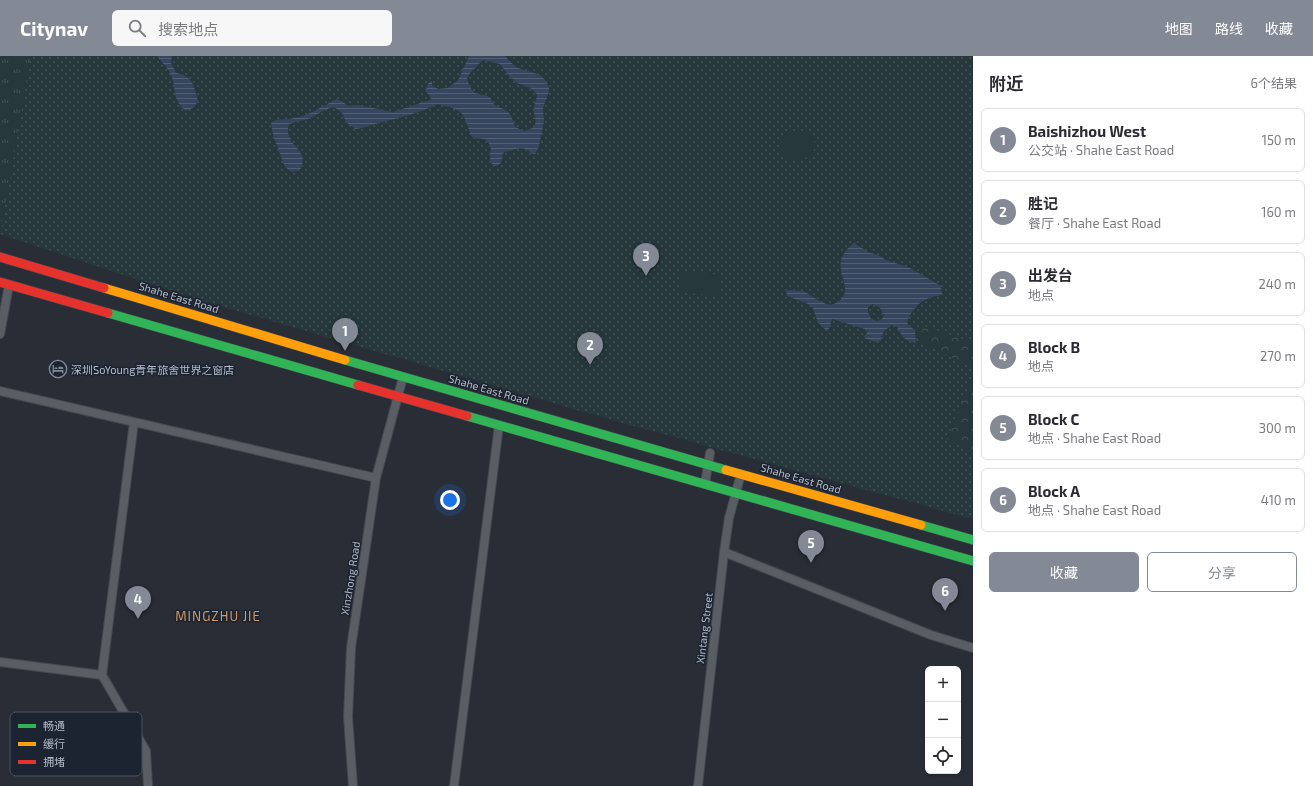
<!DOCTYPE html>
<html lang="zh">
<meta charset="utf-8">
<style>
:root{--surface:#fff;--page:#f7f7f7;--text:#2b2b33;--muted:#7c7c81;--line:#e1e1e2;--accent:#838995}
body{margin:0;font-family:"Exo 2","Noto Sans SC",sans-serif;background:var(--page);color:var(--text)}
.controls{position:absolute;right:12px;bottom:12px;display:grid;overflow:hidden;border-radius:6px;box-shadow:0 1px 3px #0004}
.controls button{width:36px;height:36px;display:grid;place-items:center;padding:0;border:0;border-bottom:1px solid var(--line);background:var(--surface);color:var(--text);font:20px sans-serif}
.you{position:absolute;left:450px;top:444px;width:14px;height:14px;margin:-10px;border:3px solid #fff;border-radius:50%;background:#1a73e8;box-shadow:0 0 0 6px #1a73e833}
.badge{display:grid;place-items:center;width:26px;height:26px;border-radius:50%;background:var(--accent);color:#fff;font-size:13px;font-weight:700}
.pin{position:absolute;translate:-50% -33px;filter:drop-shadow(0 1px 2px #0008)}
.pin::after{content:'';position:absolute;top:21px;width:14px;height:12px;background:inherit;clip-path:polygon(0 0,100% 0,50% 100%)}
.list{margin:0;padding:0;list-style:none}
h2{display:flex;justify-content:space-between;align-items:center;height:52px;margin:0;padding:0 16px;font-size:17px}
h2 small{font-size:13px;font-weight:400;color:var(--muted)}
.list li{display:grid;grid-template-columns:26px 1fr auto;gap:12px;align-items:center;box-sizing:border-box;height:64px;margin:0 8px 8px;padding:0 8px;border:1px solid var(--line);border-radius:6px}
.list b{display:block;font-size:15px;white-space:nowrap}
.list p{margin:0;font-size:13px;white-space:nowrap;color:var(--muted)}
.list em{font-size:13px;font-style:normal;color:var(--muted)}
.actions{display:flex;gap:8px;padding:12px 16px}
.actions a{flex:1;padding:9px 0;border:1px solid var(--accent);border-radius:6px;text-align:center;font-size:14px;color:var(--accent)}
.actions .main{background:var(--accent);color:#fff}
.icon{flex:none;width:22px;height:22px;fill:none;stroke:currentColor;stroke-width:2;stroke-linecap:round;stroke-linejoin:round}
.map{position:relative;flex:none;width:973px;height:730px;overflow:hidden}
header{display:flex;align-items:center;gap:24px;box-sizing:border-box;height:56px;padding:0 20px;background:var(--accent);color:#fff}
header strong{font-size:19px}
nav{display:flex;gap:22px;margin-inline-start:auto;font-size:14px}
.search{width:280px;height:36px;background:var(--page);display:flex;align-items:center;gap:10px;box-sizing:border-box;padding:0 14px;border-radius:6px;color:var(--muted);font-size:15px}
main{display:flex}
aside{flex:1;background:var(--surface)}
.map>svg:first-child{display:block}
</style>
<header>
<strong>Citynav</strong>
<div class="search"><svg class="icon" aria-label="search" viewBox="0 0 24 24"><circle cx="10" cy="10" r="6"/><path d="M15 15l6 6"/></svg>搜索地点</div>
<nav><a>地图</a><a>路线</a><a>收藏</a></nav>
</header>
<main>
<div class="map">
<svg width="973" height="730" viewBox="0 0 973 730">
<defs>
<pattern id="grass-dots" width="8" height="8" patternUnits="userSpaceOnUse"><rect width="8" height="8" fill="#26383c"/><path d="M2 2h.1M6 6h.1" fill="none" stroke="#435357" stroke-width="1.8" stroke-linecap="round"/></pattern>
<pattern id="forest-crowns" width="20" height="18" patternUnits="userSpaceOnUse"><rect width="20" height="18" fill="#26383c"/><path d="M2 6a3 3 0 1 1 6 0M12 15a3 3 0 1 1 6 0" fill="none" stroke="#435357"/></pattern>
<pattern id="park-tufts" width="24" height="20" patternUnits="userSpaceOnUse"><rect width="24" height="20" fill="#26383c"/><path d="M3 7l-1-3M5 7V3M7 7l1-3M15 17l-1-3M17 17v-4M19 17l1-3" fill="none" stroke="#435357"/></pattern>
<pattern id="water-rules" width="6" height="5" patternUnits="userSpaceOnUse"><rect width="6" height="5" fill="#36465f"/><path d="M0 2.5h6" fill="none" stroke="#515f74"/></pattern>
</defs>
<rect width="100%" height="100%" fill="#292e36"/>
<!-- grass -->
<path fill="url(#grass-dots)" d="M31,0H973V463L612,364L203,245L0,178Z"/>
<!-- forest -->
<path fill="url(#forest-crowns)" d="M924,270L963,283L973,285V312L936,293L916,287L915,275Z
M973,320V395L968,394L947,383Z"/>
<!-- park -->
<path fill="url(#park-tufts)" d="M0,0H31L0,178Z"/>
<!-- garden -->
<path fill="#26383c" d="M800,75C804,76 809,76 812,80C816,85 816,97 809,100C803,104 794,103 787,103L781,96L782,85L784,79L791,76Z
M681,215L722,219L719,240L679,236Z"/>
<!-- water -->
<path fill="url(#water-rules)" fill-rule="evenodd" d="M157,0H172L171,7L176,17C193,20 194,30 198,45L193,52L186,55C170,43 178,30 169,15C166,10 160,5 157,0Z
M469,0H505L510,6L518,12L540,19L546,25L549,32V35L543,52L544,65L541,81L538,93L535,98L531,97C522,88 515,94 504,96L502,100L501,107L497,110L493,109L490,105L491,90L485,83L473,82C468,75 468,68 464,61C460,52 447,51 438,48C419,57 399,62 379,67C370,69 364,72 355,73L346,66L342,57L334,51C324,53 317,59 308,63C302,65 295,66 289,68C282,91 312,91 300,114L292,116L285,111L273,79L271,67C277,62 282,64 289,63C307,61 321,51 337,43L349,50L358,49L393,56L427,45L431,44L430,40L425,35L429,26L432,25V29L438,33L448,32L458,24ZM483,4L500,8L510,21L517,27L530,32L537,38C537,43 535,46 534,51C533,59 538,64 534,71C529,74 524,76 519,73C511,69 514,60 507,55C504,52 499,52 496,50C493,48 492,44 490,42C486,38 480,39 475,37C471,34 469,28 467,23L470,17Z
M854,187L868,196L878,199L886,204L910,212L941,230L942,238C937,241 932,240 927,243C917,247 909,258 907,267L915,275L916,287C905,285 902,281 897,271L892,269L884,275L880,286H875L864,282L868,274L832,263L828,275C818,269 816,263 813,252L808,248L787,240L786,234C793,234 801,234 807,237C819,244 830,256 842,242C854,227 825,209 854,187ZM873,248L880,252L884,259L882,263L877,265L871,263L868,256V251Z"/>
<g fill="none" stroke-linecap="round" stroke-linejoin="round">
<defs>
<path id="street" d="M0,278L9,229
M0,335L376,422
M705,428L710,397
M724,496L931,579L973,592
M0,606L102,619L146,695L148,730
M102,619L134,366
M353,730L348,661L351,592L376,422L403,321
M454,730L499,369
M698,730L724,496L729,462L741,418"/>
<path id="fast" d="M108,257L358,329
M345,304L726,414
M467,360L973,505
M921,469L973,484"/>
<path id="slow" d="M104,232L345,304
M726,414L921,469"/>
<path id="jam" d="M0,201L104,232
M0,226L108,257
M358,329L467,360"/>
</defs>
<!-- street casing -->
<use href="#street" stroke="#45494f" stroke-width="10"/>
<!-- fast casing -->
<use href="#fast" stroke="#474b53" stroke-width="10"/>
<!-- slow casing -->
<use href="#slow" stroke="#474b53" stroke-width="10"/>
<!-- jam casing -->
<use href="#jam" stroke="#474b53" stroke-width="10"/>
<!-- street -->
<use href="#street" stroke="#595d64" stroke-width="8"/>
<!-- fast -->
<use href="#fast" stroke="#30b455" stroke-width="9"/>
<!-- slow -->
<use href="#slow" stroke="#ff9f0a" stroke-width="9"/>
<!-- jam -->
<use href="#jam" stroke="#e5322d" stroke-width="9"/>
</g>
<!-- icons -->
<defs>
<symbol id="hotel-ring" viewBox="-11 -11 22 22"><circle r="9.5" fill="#1c2431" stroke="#838995" stroke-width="1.5"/><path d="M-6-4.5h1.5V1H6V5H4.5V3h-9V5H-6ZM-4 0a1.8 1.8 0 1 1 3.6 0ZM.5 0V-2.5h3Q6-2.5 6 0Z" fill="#838995"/></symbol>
</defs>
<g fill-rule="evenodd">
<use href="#hotel-ring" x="48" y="303" width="20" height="20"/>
</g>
<g text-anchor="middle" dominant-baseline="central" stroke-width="3" stroke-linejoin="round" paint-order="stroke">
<!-- street labels -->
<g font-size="11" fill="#b3bac8" stroke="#1c2431">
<text transform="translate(179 241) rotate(17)">Shahe East Road</text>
<text transform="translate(489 333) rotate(16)">Shahe East Road</text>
<text transform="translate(801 422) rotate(16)">Shahe East Road</text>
<text transform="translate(350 522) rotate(-81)">Xinzhong Road</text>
<text transform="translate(704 572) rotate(-83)">Xintang Street</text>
</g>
<!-- poi labels -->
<g font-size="11" fill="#b3bac8" stroke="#1c2431" text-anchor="start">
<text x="71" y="313">深圳SoYoung青年旅舍世界之窗店</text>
</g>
<!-- quarter labels -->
<g font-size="13" letter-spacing="1" fill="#d39863" stroke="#1c2431">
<text x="218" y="560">MINGZHU JIE</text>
</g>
</g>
<!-- legend -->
<rect x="10" y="656" width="132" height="64" rx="6" fill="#1c2431" stroke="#49515e" stroke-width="1"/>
<rect x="18" y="668" width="18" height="4" fill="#30b455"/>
<rect x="18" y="686" width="18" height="4" fill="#ff9f0a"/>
<rect x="18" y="704" width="18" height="4" fill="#e5322d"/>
<g font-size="11" fill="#b3bac8">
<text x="43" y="674">畅通</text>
<text x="43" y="692">缓行</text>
<text x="43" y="710">拥堵</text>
</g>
</svg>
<div class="controls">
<button>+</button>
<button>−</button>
<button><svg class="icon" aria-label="locate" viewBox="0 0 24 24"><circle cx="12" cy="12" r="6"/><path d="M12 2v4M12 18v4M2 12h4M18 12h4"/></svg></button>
</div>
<div class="you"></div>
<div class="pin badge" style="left:345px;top:295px">1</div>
<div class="pin badge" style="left:590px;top:309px">2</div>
<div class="pin badge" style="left:646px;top:220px">3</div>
<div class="pin badge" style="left:138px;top:563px">4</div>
<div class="pin badge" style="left:811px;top:507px">5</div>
<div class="pin badge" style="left:945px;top:555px">6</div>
</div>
<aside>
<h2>附近<small>6个结果</small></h2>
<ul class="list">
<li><span class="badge">1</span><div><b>Baishizhou West</b><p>公交站 · Shahe East Road</p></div><em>150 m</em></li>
<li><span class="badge">2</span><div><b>胜记</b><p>餐厅 · Shahe East Road</p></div><em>160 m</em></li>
<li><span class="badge">3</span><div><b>出发台</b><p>地点</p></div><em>240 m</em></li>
<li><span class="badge">4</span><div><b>Block B</b><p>地点</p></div><em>270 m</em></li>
<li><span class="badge">5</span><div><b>Block C</b><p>地点 · Shahe East Road</p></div><em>300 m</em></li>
<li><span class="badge">6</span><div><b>Block A</b><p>地点 · Shahe East Road</p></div><em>410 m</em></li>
</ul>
<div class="actions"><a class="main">收藏</a><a>分享</a></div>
</aside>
</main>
